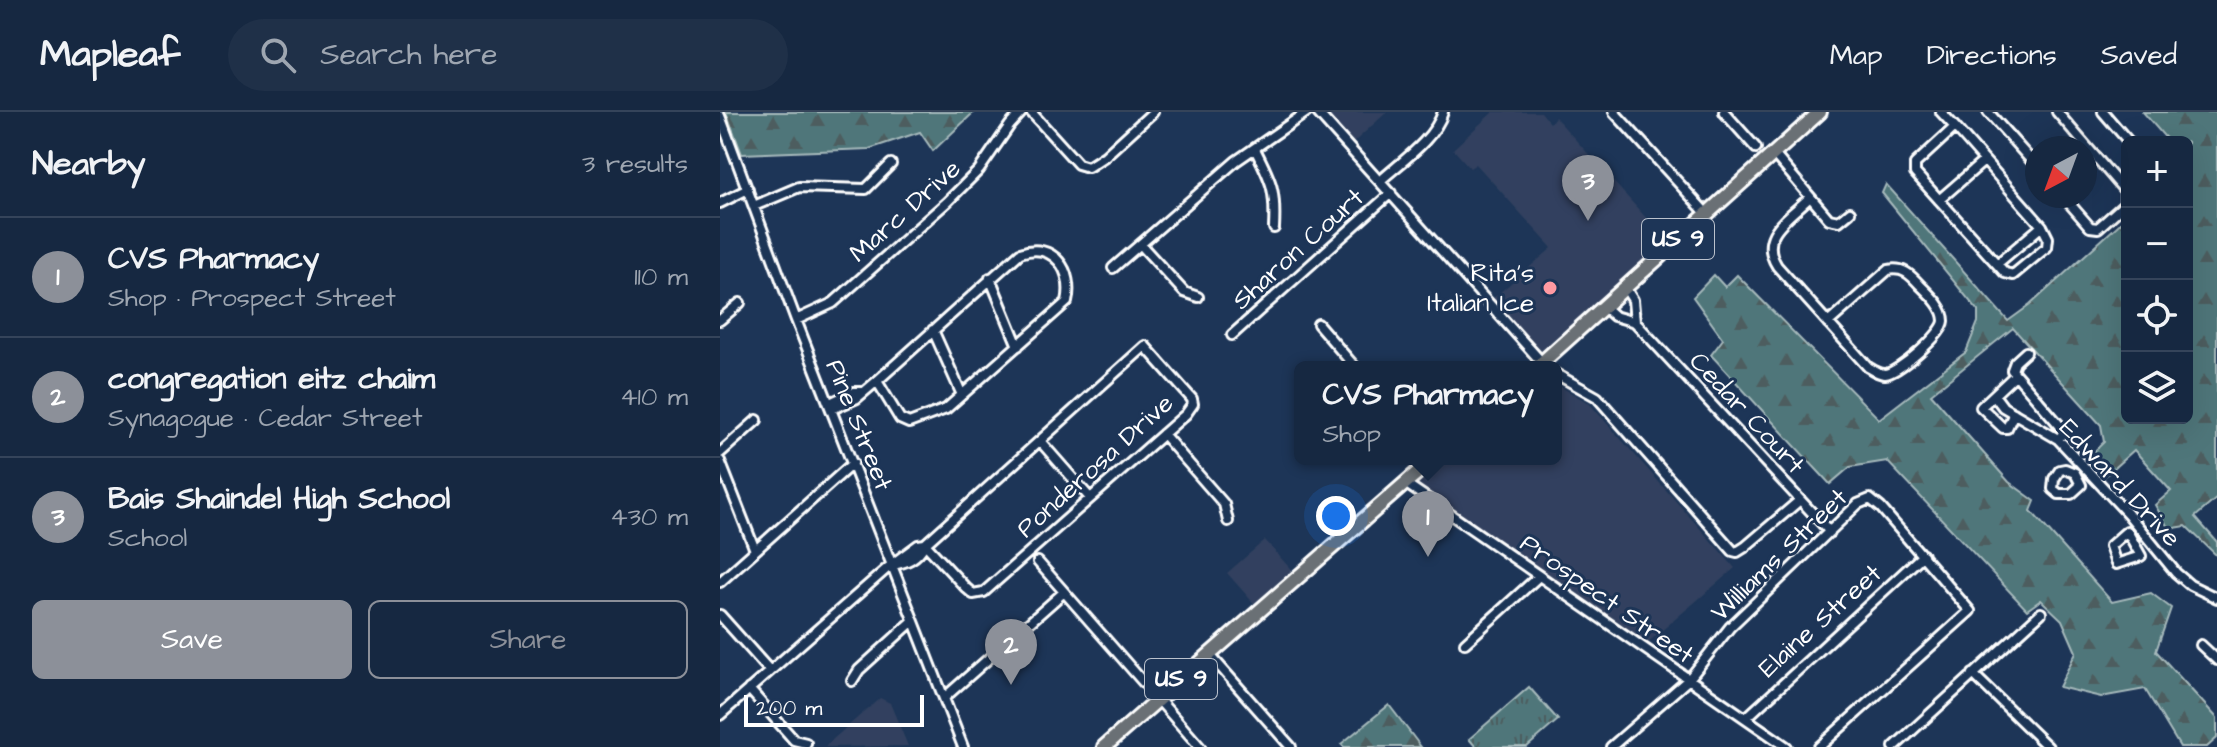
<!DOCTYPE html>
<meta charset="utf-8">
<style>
:root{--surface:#162841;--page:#1f3048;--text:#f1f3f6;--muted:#9ea6b1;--line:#35445a;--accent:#8c9099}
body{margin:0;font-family:"Architects Daughter",sans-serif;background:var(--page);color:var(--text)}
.controls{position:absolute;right:24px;top:24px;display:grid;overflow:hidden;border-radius:12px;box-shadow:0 8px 32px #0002}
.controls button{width:72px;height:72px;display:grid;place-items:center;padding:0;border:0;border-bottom:2px solid var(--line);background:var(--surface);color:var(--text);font:40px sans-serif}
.compass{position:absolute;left:1305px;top:24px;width:72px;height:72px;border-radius:50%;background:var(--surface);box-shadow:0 8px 32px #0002;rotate:221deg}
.scale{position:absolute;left:24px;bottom:20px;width:180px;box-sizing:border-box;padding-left:8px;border:4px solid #fff;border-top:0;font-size:22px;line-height:28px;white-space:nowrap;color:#fff;-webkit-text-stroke:6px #1d3557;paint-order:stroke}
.you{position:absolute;left:616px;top:404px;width:28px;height:28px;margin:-20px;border:6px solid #fff;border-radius:50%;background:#1a73e8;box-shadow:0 0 0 12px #1a73e833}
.badge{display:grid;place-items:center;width:52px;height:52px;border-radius:50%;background:var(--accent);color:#fff;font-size:26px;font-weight:700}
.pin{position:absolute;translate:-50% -66px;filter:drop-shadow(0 2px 4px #0008)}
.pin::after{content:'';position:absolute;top:42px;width:28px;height:24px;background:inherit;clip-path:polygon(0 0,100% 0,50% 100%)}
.popup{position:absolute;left:574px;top:249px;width:268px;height:104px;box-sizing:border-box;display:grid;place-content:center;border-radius:12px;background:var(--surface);filter:drop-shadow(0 2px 6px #0005);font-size:26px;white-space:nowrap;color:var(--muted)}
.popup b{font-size:30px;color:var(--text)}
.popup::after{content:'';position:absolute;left:50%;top:100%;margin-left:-16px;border:16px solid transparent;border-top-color:var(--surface)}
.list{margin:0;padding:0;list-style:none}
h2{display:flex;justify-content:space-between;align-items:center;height:104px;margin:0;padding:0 32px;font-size:34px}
h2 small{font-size:26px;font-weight:400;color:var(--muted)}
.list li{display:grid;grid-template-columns:52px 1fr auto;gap:24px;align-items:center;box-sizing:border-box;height:120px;padding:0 32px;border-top:2px solid var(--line)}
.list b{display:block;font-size:30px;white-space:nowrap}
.list p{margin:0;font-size:26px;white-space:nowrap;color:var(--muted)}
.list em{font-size:26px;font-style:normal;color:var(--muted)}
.actions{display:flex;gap:16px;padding:24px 32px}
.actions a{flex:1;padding:18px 0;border:2px solid var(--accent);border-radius:12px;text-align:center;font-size:28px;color:var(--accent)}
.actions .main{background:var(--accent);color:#fff}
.icon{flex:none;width:44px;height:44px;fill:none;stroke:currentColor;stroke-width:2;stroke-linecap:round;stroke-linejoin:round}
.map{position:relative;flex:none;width:1497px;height:635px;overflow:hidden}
header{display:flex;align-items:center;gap:48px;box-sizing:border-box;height:112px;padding:0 40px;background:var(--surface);border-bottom:2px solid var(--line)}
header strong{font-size:38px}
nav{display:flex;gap:44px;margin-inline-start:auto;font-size:28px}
.search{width:560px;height:72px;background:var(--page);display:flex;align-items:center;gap:20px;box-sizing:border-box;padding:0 28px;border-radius:44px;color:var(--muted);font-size:30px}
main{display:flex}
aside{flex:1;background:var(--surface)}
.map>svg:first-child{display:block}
</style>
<header>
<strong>Mapleaf</strong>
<div class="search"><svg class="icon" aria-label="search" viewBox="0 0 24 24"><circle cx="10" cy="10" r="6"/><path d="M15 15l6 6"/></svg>Search here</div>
<nav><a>Map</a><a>Directions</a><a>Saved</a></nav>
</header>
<main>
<aside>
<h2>Nearby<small>3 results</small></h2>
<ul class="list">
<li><span class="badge">1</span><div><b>CVS Pharmacy</b><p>Shop · Prospect Street</p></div><em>110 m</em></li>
<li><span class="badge">2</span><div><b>congregation eitz chaim</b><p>Synagogue · Cedar Street</p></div><em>410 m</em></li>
<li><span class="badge">3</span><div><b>Bais Shaindel High School</b><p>School</p></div><em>430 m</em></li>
</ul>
<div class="actions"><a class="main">Save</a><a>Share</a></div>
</aside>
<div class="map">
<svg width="1497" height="635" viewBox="0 0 1497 635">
<defs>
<pattern id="grass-tufts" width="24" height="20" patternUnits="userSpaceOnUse" patternTransform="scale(2)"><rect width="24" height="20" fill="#4f767a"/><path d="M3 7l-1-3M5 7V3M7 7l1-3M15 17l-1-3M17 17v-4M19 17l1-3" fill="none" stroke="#4d5d5e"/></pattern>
<pattern id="forest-firs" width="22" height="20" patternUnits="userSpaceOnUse" patternTransform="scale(2)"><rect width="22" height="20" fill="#4f767a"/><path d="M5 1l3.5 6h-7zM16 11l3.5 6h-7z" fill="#4d5d5e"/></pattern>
</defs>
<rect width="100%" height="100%" fill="#1d3557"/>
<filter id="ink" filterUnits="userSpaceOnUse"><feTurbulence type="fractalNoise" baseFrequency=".0125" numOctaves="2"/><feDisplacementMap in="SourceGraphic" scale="16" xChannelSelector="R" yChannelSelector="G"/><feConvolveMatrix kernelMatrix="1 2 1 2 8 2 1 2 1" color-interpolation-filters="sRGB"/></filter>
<g filter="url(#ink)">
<!-- built -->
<path fill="#31415e" d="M604,0H667L632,32Z
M773,0H821L830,11L835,5L948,130L820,242L771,188L832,136L756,52L750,56L733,37Z
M836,272L869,291L1015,456L926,532L698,372L726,347H836Z
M545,428L575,462L537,495L507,461Z
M160,586L170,591L188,634L104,635Z"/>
<!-- grass -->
<path fill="url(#grass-tufts)" stroke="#a7babc" stroke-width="2" d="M809,575L838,608L807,635H756L749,627Z"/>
<!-- forest -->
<path fill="url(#forest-firs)" stroke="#a7babc" stroke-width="2" d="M6,0H253V1L213,39L200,20L149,37L22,42Z
M1423,0H1497V386L1475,405L1497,430V444L1466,414L1449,417L1435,393L1451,379L1414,338L1377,371L1360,353L1384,330L1381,313L1293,216L1211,282L1289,370L1315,389L1311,399L1392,490L1431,481L1451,496L1436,539L1497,606V626L1487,635H1460L1425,577L1381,585L1339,575L1356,540L1342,508L1321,488L1307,498L1167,349L1130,355L1110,372L991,243L1003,227L973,185L994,163L1005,175L1017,163L1159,307L1246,240L1258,210V199L1162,81L1166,72L1288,209L1310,193L1407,105V306H1467V30H1449Z
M669,593L701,635H624L621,632Z"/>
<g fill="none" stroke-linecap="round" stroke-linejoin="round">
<defs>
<path id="minor" d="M311,0L358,52L368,55L385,44L433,0
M597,0L826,255
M894,0L986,101
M1004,0L1036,36
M1221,0L1235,15L1322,114L1328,126L1327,135L1293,163L1285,161L1195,61V52L1235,15
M1268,0L1317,55
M1337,0L1405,79V92L1378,116L1370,115L1343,84
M1383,0L1409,30
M0,4L76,208L243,635
M535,37C552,70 556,79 554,116
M1053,41L1109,107L1119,109L1130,100
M660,69C681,50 715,27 723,0
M1090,85C1069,106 1037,122 1057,154L1148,255C1153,258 1158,262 1165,262C1178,261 1223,222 1224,209C1224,195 1209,182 1200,173C1190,162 1183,155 1168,158L1108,211
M1219,88L1264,49
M0,91L28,77
M34,94L79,75L146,77L171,52
M421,133L464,180L478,185
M1277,152L1322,114
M393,156L516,49L587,0
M270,166L298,234
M906,177L913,188L915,210
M884,195L894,204L915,210L1110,420
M0,208L20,191
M76,208L113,191L227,90L259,58L290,13L302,0
M598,212L635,255
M213,218L242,283
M512,223L671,81
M1306,240L1295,250L1292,258L1341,315L1343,322L1338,327
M836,262L877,285L1013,439L1017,440L1025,435L1080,388
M1274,283L1283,295L1338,327L1408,402L1456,461L1470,473L1497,486
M110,291L134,280H142
M112,297L137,286L157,269L300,141C334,129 354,159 347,190L226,297L189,311L180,307L157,269
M1294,301L1287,316H1283L1261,295L1295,263
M443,322L504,392L508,409
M320,329L370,386
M0,341L37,308
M0,349L35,438
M1345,357L1355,361L1361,373L1351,382H1339L1333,377L1334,367L1340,358Z
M685,371L1067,635
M1407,419L1421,444L1396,452L1390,434Z
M205,432L246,476L253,482L264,480L466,302L473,292L472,287L425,234L205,432C197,446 187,451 171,453L198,433L205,432
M318,450L480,635
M0,470L133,351
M0,503L50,559
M745,531L819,464
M1481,533L1497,548
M489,542L571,635
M1253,562L1328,635
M132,569L139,558L193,509
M29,577L74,628L86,631
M224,586L344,480
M0,603L171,453
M1026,606L1203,443
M891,635L969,567L1010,515L1138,392L1150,387L1161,396L1250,499L1099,635
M1174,635L1321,501"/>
<path id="highway" d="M817,255L1100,0
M384,635L713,347"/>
</defs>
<!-- minor casing -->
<use href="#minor" stroke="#fff" stroke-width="14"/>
<!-- highway casing -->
<use href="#highway" stroke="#fff" stroke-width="18"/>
<!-- minor -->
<use href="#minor" stroke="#1d3557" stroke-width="8"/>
<!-- highway -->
<use href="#highway" stroke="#6b7074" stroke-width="12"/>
</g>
</g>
<!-- markers -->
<circle fill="#ff9aa2" stroke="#1d3557" stroke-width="3" cx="830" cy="176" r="8"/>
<g text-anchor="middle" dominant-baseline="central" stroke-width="6" stroke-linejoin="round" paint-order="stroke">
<!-- shield labels -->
<g fill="#1d3557" stroke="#bbc2cd" stroke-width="2">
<rect x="922" y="107" width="72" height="40" rx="6"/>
<rect x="425" y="547" width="72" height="40" rx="6"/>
</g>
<g font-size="24" font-weight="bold" fill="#fff">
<text x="958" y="127">US 9</text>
<text x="461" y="567">US 9</text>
</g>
<!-- street labels -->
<g font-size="26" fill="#fff" stroke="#1d3557">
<text transform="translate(185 99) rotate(-42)">Marc Drive</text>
<text transform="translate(578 137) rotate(-42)">Sharon Court</text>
<text transform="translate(1027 301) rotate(47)">Cedar Court</text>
<text transform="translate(139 313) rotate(68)">Pine Street</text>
<text transform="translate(375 354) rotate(-42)">Ponderosa Drive</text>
<text transform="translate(1400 371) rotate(47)">Edward Drive</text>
<text transform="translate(1059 443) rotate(-44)">Williams Street</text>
<text transform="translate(887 487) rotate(35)">Prospect Street</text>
<text transform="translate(1100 509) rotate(-42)">Elaine Street</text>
</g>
<!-- poi labels -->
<g font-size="26" fill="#fff" stroke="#1d3557" text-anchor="end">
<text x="814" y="161">Rita's<tspan x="814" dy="30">Italian Ice</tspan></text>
</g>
</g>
</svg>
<div class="controls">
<button>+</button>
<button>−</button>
<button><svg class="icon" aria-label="locate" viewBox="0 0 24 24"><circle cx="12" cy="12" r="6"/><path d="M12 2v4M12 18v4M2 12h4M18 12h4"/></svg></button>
<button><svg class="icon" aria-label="layers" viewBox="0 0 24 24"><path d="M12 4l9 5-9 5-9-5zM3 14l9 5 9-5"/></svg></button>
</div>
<svg class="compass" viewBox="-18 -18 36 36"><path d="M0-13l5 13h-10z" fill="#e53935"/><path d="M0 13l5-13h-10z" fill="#9ea6b1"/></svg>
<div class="scale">200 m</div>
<div class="you"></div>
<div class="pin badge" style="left:708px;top:445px">1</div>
<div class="popup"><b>CVS Pharmacy</b>Shop</div>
<div class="pin badge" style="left:291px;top:573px">2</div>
<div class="pin badge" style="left:868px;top:109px">3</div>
</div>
</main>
